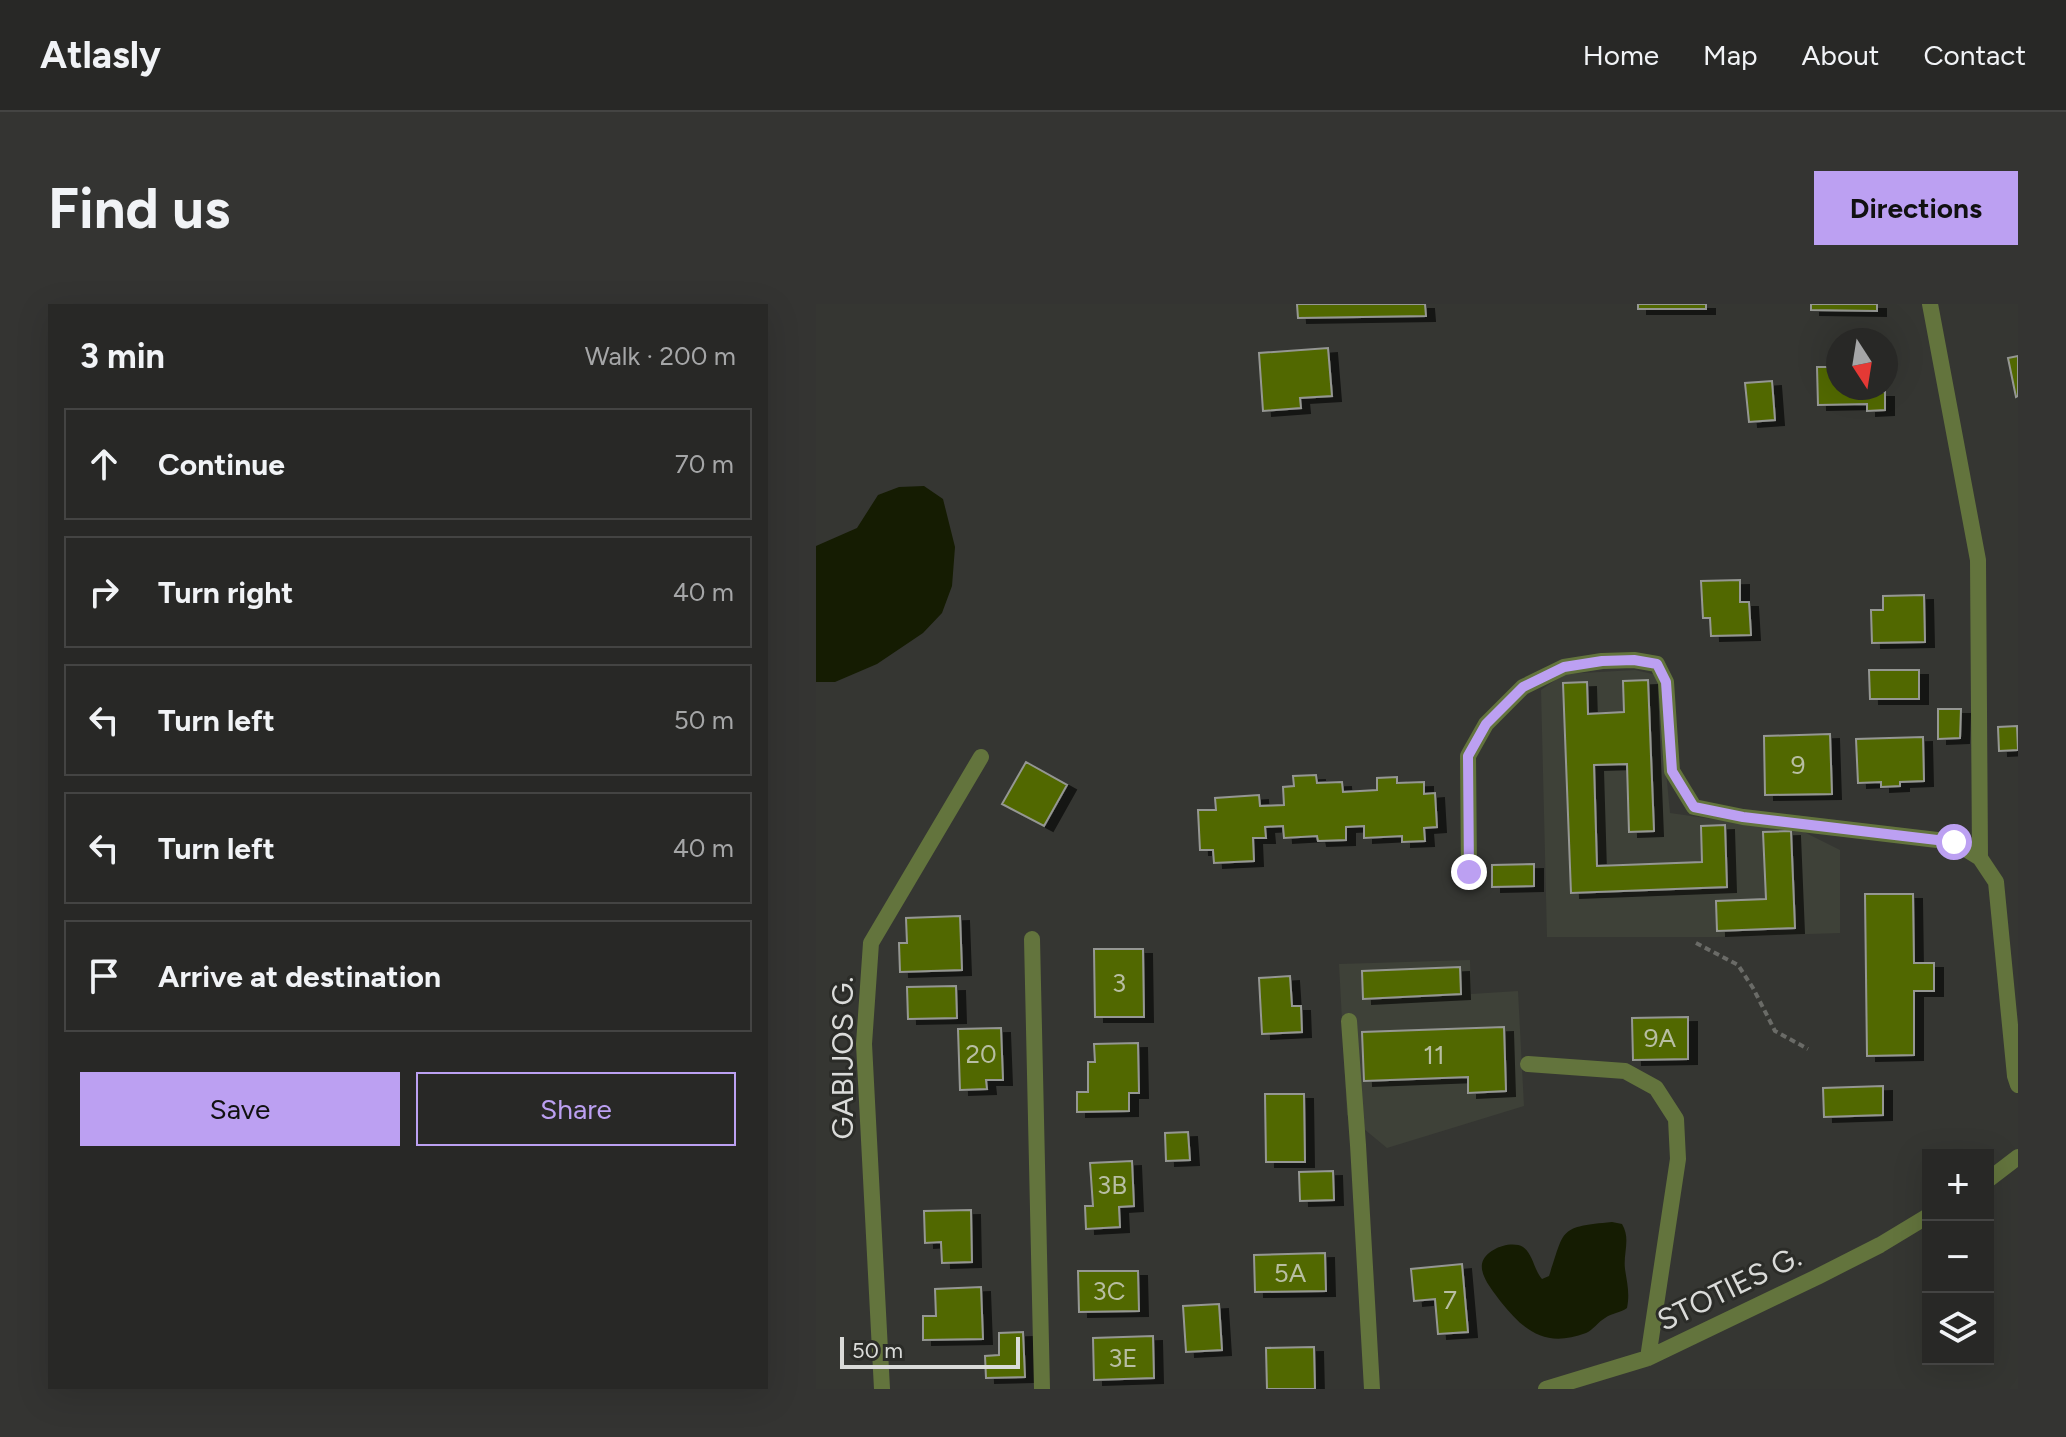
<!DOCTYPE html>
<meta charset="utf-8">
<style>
:root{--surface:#282826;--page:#343432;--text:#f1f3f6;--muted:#a5a6a7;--line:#444443;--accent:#bca0f2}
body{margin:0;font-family:Figtree,sans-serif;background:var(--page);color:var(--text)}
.controls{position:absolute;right:24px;bottom:24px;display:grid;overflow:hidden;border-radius:0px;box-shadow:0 8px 32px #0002}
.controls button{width:72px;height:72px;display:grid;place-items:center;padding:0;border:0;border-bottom:2px solid var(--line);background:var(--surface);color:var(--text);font:40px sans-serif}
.compass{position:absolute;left:1010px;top:24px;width:72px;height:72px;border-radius:50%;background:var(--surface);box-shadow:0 8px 32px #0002;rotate:168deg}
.scale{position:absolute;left:24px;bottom:20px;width:180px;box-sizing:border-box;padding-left:8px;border:4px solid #dadbd9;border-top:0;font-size:22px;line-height:28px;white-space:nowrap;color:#dadbd9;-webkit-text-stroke:6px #2b2c28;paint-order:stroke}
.stop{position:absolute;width:24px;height:24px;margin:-18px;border:6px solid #bca0f2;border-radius:50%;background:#fff}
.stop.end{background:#bca0f2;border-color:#fff;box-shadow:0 2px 8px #0008}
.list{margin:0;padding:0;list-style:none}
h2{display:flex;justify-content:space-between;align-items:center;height:104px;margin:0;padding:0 32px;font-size:34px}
h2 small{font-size:26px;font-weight:400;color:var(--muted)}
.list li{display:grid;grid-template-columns:52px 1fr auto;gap:24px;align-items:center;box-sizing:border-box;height:112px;margin:0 16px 16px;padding:0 16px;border:2px solid var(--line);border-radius:0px}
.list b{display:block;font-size:30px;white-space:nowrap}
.list em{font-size:26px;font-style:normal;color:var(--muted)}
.actions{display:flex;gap:16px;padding:24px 32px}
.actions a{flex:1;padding:18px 0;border:2px solid var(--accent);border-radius:0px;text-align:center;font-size:28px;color:var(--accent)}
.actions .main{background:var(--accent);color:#111}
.icon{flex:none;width:44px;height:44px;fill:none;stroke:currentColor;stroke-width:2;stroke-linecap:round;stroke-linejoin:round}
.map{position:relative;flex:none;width:1202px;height:1085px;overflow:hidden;border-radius:0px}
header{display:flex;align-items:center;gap:48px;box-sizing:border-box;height:112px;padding:0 40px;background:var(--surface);border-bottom:2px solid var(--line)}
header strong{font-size:38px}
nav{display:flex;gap:44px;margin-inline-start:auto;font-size:28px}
.intro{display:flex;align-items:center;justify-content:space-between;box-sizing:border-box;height:192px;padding:0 48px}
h1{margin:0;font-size:56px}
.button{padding:20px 36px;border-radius:0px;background:var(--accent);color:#111;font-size:28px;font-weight:700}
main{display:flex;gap:48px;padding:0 48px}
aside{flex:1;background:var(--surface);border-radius:0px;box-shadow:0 8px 32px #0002}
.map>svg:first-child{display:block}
</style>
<header>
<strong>Atlasly</strong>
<nav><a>Home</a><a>Map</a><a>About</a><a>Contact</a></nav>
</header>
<div class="intro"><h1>Find us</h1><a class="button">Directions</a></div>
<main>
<aside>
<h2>3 min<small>Walk · 200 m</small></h2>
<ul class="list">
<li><svg class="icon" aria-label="ahead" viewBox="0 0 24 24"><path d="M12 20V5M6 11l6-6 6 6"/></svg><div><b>Continue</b></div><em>70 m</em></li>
<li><svg class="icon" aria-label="right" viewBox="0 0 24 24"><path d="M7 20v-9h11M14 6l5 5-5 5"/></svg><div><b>Turn right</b></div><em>40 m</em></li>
<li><svg class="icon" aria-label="left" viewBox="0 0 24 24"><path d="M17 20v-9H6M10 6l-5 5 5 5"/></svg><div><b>Turn left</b></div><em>50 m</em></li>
<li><svg class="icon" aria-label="left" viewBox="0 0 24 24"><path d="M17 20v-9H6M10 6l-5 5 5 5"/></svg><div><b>Turn left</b></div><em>40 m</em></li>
<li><svg class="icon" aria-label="arrive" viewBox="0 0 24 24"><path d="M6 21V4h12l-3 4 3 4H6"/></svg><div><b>Arrive at destination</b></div></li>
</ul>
<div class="actions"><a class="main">Save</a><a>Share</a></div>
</aside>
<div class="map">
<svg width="1202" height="1085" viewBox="0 0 1202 1085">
<defs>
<filter id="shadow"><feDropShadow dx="9" dy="5" stdDeviation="0" flood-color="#0009"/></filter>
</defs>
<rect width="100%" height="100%" fill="#353632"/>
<!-- built -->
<path fill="#3e4138" d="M819,366L841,371L854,509L988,528L1024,546V629L901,633H731L725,386L748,370Z
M654,656L655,690L702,687L708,802L571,844L531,811L523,660Z"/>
<!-- water -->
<path fill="#151c02" d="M108,182L127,195L139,243L136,282L126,309L107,329L61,360L19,378H0V242L41,224L62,191L83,183Z
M796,918L806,920C815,935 807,949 809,965C811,979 814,989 811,1004C804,1009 796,1009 789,1014C782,1018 777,1026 770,1029C730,1044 709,1028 685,998C678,988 664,973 666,960C669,945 695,936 707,943C717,950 718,966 726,975L733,972C749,925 742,923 796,918Z"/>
<!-- building -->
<path fill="#516700" stroke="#959793" stroke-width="2" filter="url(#shadow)" d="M481,0H609L610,12L482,14Z
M822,0H890V5H822Z
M995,0H1061V7L995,6Z
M512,44L516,92L484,94L485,104L447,107L443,49Z
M1202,52V92L1200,93L1192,54Z
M1001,63H1022V84H1053L1054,88H1069V106L1051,107V100L1002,101Z
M956,77L959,116L933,118L929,79Z
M924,276V298H933L935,331L895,332L894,314H887L885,277Z
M1108,291L1109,338L1056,339L1055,306H1067V292Z
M1053,366H1103V395H1054Z
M832,376L838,527L813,528L811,460L778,461L781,562L886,558L885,522L909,521L911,583L755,589L747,379L771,378L772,410L808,408L807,377Z
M1122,405H1145L1144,434L1122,435Z
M1201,422L1202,446L1183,447L1182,423Z
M1014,430L1016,490L949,491L948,432Z
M1107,433L1108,477L1084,478V482L1065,483V478L1042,479L1040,435Z
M210,458L251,481L228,522L186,500Z
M500,471L501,479L526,478L527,488L561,486V474L581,473V479L608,478V490L619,489L621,523L608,524L609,537L586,538V532L548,534V522L530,523V536L502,537L501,532L468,534L467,522L449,523L450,534H437L438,557L398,559L397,546H384L382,506H400L399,494L443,491L444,502L468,501L467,483L478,482L477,472Z
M975,527L979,624L901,627L900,597L950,595L947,528Z
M718,560V582L676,583V561Z
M1049,590H1097L1098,659H1118V687H1098V751L1051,752Z
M144,612L146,666L84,668L83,639H91L90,614Z
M278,645H327L328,713H279Z
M644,663L645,690L547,695L546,667Z
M474,672L476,702H485L486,728L446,730L443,674Z
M140,682L141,714L92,715L91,683Z
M872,713V755L817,756L816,714Z
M688,723L690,787L652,789V773L548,777L546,728Z
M185,724L187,776H170L171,785L144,786L142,725Z
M322,739L323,789H313V807L261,808V788H272V758H279L278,740Z
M1067,782V811L1008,813L1007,784Z
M449,790H488L489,858H450Z
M372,828L374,856L350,857L349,829Z
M316,857L318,902L303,903L304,923L270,925L269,902H277L274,859Z
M517,867L518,896L484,897L483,868Z
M155,906L156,958L126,959L125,938L109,939L108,907Z
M509,949L510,987L439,988L438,951Z
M646,960L652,1028L622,1030L619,995L598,997L595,965Z
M262,967H322L323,1007L263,1008Z
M165,983L167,1035L107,1036V1012H120L119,985Z
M403,1000L406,1046L370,1048L367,1002Z
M207,1028L209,1073L170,1074L169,1052L183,1051V1029Z
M337,1032L338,1074L278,1076L277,1034Z
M498,1043L499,1085H451L450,1044Z"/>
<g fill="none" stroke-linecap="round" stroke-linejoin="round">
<!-- path -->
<path stroke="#6a6b67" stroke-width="4" stroke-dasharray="6 4" stroke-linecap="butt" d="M880,639L922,661L937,684L959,727L992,745"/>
<!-- street -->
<path stroke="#63743d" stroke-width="16" d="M1114,0L1162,256L1164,554
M653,568L652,452L670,420L707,383L748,363L786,357L818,356L841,360L850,378L856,467L878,503L927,513L1138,538L1164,554L1180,578L1199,772L1202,781
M216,635L226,1085
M533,717L542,841L556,1085
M712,760L809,767L840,784L860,815L862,855L832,1054
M1172,876L1202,853
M66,1085L48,740L55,639L165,453
M730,1085L832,1054L1001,973L1064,941L1112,912"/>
</g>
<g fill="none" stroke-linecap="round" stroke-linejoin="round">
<!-- route -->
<path stroke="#bca0f2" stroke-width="10" d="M653,568L652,452L670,420L707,383L748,363L786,357L818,356L841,360L850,378L856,467L878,503L927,513L1138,538"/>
</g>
<g text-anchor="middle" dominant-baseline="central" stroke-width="6" stroke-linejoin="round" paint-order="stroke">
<!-- number labels -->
<g font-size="26" fill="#b8bea3">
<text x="982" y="461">9</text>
<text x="303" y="679">3</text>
<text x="844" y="734">9A</text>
<text x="165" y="750">20</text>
<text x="618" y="751">11</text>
<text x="296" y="881">3B</text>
<text x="474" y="969">5A</text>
<text x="293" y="987">3C</text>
<text x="634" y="996">7</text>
<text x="307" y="1054">3E</text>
</g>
<!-- street labels -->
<g font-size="30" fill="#dadbd9" stroke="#2b2c28">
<text transform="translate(26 754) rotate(-90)">GABIJOS G.</text>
<text transform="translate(913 984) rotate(-26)">STOTIES G.</text>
</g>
</g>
</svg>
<div class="controls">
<button>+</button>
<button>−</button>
<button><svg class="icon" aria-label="layers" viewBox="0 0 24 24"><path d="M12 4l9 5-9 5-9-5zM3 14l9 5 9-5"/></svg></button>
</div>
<svg class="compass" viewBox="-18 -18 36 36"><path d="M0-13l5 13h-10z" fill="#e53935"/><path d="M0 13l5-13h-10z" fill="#a5a6a7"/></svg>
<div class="scale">50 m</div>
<div class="stop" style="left:1138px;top:538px"></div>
<div class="stop end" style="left:653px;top:568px"></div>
</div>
</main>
